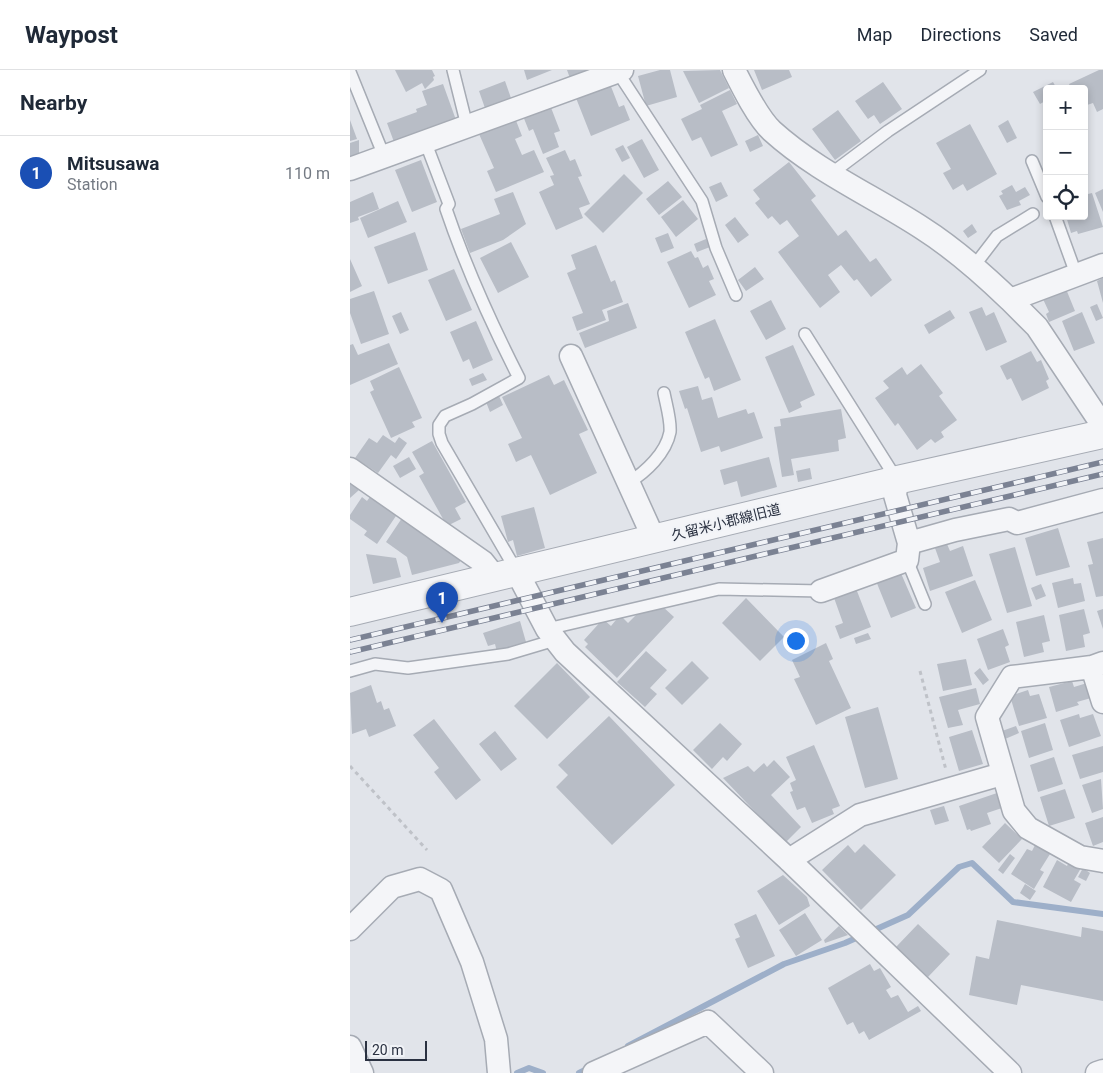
<!DOCTYPE html>
<meta charset="utf-8">
<style>
:root{--surface:#fff;--page:#f6f6f7;--text:#1f2937;--muted:#747a83;--line:#e0e1e3;--accent:#ea580c}
body{margin:0;font-family:Roboto,"Noto Sans JP",sans-serif;background:var(--page);color:var(--text)}
.controls{position:absolute;right:15px;top:15px;display:grid;overflow:hidden;border-radius:5px;box-shadow:0 2px 8px #0003}
.controls button{width:45px;height:45px;display:grid;place-items:center;padding:0;border:0;border-bottom:1px solid var(--line);background:var(--surface);color:var(--text);font:25px sans-serif}
.scale{position:absolute;left:15px;bottom:12px;width:62px;box-sizing:border-box;padding-left:5px;border:2px solid #2a3141;border-top:0;font-size:14px;line-height:18px;white-space:nowrap;color:#2a3141;-webkit-text-stroke:4px #f1f3f7;paint-order:stroke}
.you{position:absolute;left:445px;top:570px;width:18px;height:18px;margin:-12px;border:4px solid #fff;border-radius:50%;background:#1a73e8;box-shadow:0 0 0 8px #1a73e833}
.badge{display:grid;place-items:center;width:32px;height:32px;border-radius:50%;background:var(--accent);color:#fff;font-size:16px;font-weight:700}
.pin{position:absolute;translate:-50% -41px;filter:drop-shadow(0 1px 2px #0008)}
.pin::after{content:'';position:absolute;top:26px;width:18px;height:15px;background:inherit;clip-path:polygon(0 0,100% 0,50% 100%)}
.list{margin:0;padding:0;list-style:none}
h2{display:flex;justify-content:space-between;align-items:center;height:65px;margin:0;padding:0 20px;font-size:21px}
h2 small{font-size:16px;font-weight:400;color:var(--muted)}
.list li{display:grid;grid-template-columns:32px 1fr auto;gap:15px;align-items:center;box-sizing:border-box;height:75px;padding:0 20px;border-top:1px solid var(--line)}
.list b{display:block;font-size:19px;white-space:nowrap}
.list p{margin:0;font-size:16px;white-space:nowrap;color:var(--muted)}
.list em{font-size:16px;font-style:normal;color:var(--muted)}
.icon{flex:none;width:28px;height:28px;fill:none;stroke:currentColor;stroke-width:2;stroke-linecap:round;stroke-linejoin:round}
.map{position:relative;flex:none;width:753px;height:1003px;overflow:hidden}
header{display:flex;align-items:center;gap:30px;box-sizing:border-box;height:70px;padding:0 25px;background:var(--surface);border-bottom:1px solid var(--line)}
header strong{font-size:24px}
nav{display:flex;gap:28px;margin-inline-start:auto;font-size:18px}
main{display:flex}
aside{flex:1;background:var(--surface)}
.map>svg:first-child{display:block}
</style>
<header>
<strong>Waypost</strong>
<nav><a>Map</a><a>Directions</a><a>Saved</a></nav>
</header>
<main>
<aside>
<h2>Nearby<small></small></h2>
<ul class="list">
<li><span class="badge" style="background:#1a4fb4">1</span><div><b>Mitsusawa</b><p>Station</p></div><em>110 m</em></li>
</ul>
</aside>
<div class="map">
<svg width="753" height="1003" viewBox="0 0 753 1003">
<rect width="100%" height="100%" fill="#e1e4ea"/>
<g fill="none" stroke-linecap="round" stroke-linejoin="round">
<!-- stream -->
<path stroke="#9dafc9" stroke-width="6" d="M278,976L434,894L495,873L558,845L609,797L622,793L663,832L753,844
M167,1003L179,998L193,1003
M229,1003L241,997"/>
</g>
<!-- building -->
<path fill="#b8bdc6" d="M45,0H82L85,6L83,7L84,10L75,19L72,13L56,22Z
M174,0H202L177,10Z
M217,0H253L221,11Z
M310,0H320L327,27L296,36L288,6Z
M370,0L379,18L349,33L333,1Z
M404,0H439L442,7L412,20Z
M749,0H753V39L747,42L743,33L734,36V19H721L719,14Z
M155,11L162,31L136,41L129,21Z
M533,12L552,39L530,54L524,45L518,49L505,31Z
M703,12L707,19H697V30L690,34L683,22Z
M93,14L106,50L44,72L37,53L67,42L66,39L77,35L72,21Z
M260,14L269,37L274,35L280,50L241,66L226,28Z
M380,20L387,34L372,41L388,75L361,87L351,67L342,71L331,49L352,39L350,35Z
M200,35L210,61L204,63L209,77L193,84L183,59L179,61L173,46Z
M488,40L511,71L485,90L462,59Z
M165,48L172,66L165,69L172,85L184,80L194,102L146,122L137,101L144,98L129,64Z
M0,50L7,69L0,71Z
M658,50L667,68L657,73L648,56Z
M620,54L647,104L617,121L613,114L603,120L593,103L601,99L586,73Z
M408,65L413,76L400,82L395,71Z
M292,69L309,100L294,108L277,77Z
M9,70V86L0,89V73Z
M273,75L280,88L272,92L265,79Z
M215,80L220,91L225,89L232,106L228,107L240,134L229,138L233,148L206,160L189,122L204,115L200,106L204,105L196,88Z
M71,90L87,132L62,142L45,100Z
M439,92L466,126L461,130L488,166L496,160L520,192L526,188L542,210L521,227L507,209L504,211L491,195L478,205L490,222L470,238L428,182L449,166L437,150L430,155L422,146L418,149L405,133L410,129L403,120Z
M274,104L293,123L253,163L234,144Z
M318,111L332,127L309,145L296,129Z
M371,112L378,126L366,132L359,117Z
M662,115L666,122L675,117L680,125L669,131L671,135L657,140L649,126L653,124L651,121Z
M753,119V142L745,123Z
M23,122L29,139L8,147L9,150L0,153V132Z
M163,122L176,154L153,170L120,183L111,159L150,144L144,129Z
M742,123L753,157L728,164L727,161L721,163L716,146H734V125Z
M333,130L348,149L326,167L311,147Z
M48,131L57,152L18,168L10,148Z
M385,147L399,165L388,173L375,155Z
M622,154L627,162L618,168L613,161Z
M65,162L78,200L38,214L24,177Z
M318,163L324,178L311,183L305,168Z
M356,169L360,177L347,182L344,174Z
M161,172L179,207L148,223L130,188Z
M246,175L261,212L265,210L273,232L252,240L256,250L227,261L222,247L233,243L217,203L226,199L221,185Z
M341,181L345,188L348,187L353,198L358,195L364,209L359,211L366,225L339,238L317,192Z
M0,189L12,216L0,222Z
M405,197L414,209L396,221L388,210Z
M104,199L122,240L96,251L78,210Z
M753,208V233L747,211Z
M716,219L725,241L699,252L696,244L699,242L693,229Z
M24,221L39,264L11,274L0,243V229Z
M421,230L436,259L416,270L400,241Z
M278,233L287,258L235,278L229,263L259,251L257,241Z
M747,234L753,248L746,251L740,237Z
M632,237L636,246L644,242L657,272L636,281L619,242Z
M600,240L605,248L579,264L574,255Z
M51,242L59,260L50,264L42,246Z
M732,242L745,273L724,281L712,251Z
M365,249L391,310L364,321L359,307L355,309L335,262Z
M126,251L143,290L123,299L119,289L113,292L100,262Z
M39,273L48,294L0,315V275L3,274L8,285Z
M443,275L465,325L450,332L452,337L439,343L415,287Z
M681,281L687,292L691,290L699,309L696,311L699,318L672,331L661,308L657,310L650,296Z
M571,294L593,323L589,326L607,350L591,362L594,367L585,373L581,369L567,380L548,353L545,356L525,328L539,318L533,311L552,297L557,305Z
M49,297L72,348L62,352L65,357L41,368L20,322L24,320L20,311Z
M133,303L137,310L122,316L119,309Z
M199,305L204,315L214,310L238,360L229,364L247,403L200,425L181,385L166,392L158,374L172,368L152,327Z
M348,316L352,330L362,327L368,348L396,339L398,344L404,342L413,368L371,382L369,376L351,382L337,338L335,339L329,321Z
M149,326L153,335L140,342L136,332Z
M491,339L496,368L488,370L489,381L441,389L444,405L432,407L424,357L431,356L430,349Z
M33,365L45,373L49,367L57,373L46,389L41,385L28,403L5,388L19,368L27,373Z
M82,371L116,432L105,438L111,449L97,456L69,406L74,403L62,382Z
M59,387L66,399L50,408L43,396Z
M419,387L427,417L391,427L387,411L374,415L370,400Z
M460,398L462,409L448,412L446,401Z
M2,412L9,420L0,428V413Z
M22,424L48,443L27,474L14,465L17,461L0,449V445L12,427L17,431Z
M184,437L195,478L167,486L163,470L158,472L151,446Z
M52,448L113,487L109,493L62,505L57,487L36,472Z
M708,458L720,497L686,506L675,468Z
M753,468V526L746,527L738,495L743,494L737,472Z
M597,474L600,481L613,476L623,506L580,521L573,498L590,492L585,478Z
M665,477L682,536L657,543L639,484Z
M16,484L46,488L51,507L23,514Z
M550,501L566,538L541,548L526,511Z
M723,508L724,514L731,513L735,531L708,538L702,513Z
M625,510L642,550L612,563L595,522Z
M691,514L696,526L686,530L681,518Z
M505,516L521,557L490,569L485,556L493,553L483,525Z
M396,528L434,567L410,591L372,553Z
M312,536L324,547L267,608L235,577L238,574L234,570L253,549L261,556L270,545L278,553L288,543Z
M734,539L740,563L733,565L735,577L716,581L709,545Z
M753,539V559L747,541Z
M694,545L700,571L692,573L694,582L674,587L666,552Z
M170,551L176,572L147,582L145,574L138,576L133,563Z
M653,559L659,575L655,577L660,592L638,600L627,569Z
M518,563L521,569L506,574L504,568Z
M476,573L483,589L479,591L501,638L466,655L444,609L450,607L442,590Z
M296,581L317,600L300,618L307,624L295,637L267,612Z
M616,589L622,615L593,621L587,594Z
M342,591L359,608L332,635L315,618Z
M207,593L240,627L197,669L164,636Z
M630,598L639,610L633,615L624,603Z
M722,611L724,617L737,613L741,628L727,632L729,635L706,642L699,617Z
M21,615L27,633L31,631L34,640L39,638L46,656L19,667L16,659L2,664L0,623Z
M626,618L630,634L608,640L613,655L598,658L589,627Z
M678,620L680,626L689,624L697,648L669,656L660,626Z
M528,637L548,709L515,718L495,647Z
M729,644L730,648L743,644L751,666L719,677L710,650Z
M259,646L325,715L262,775L206,717L218,705L208,695Z
M84,649L131,710L106,730L84,702L89,698L63,665Z
M370,653L392,674L377,691L373,687L362,699L343,680Z
M695,653L703,680L679,688L671,661Z
M666,656L669,663L655,669L652,661Z
M622,660L633,694L609,701L599,667Z
M145,661L167,689L151,701L129,674Z
M464,675L490,736L482,739L484,744L462,753L455,737L447,740L440,722L443,721L440,713L446,710L436,687Z
M753,676V702L730,709L722,685Z
M704,687L713,714L688,722L680,695Z
M424,690L440,707L421,725L451,757L435,773L373,708L398,696L404,702L414,693L417,697Z
M751,709L753,739L742,743L732,715Z
M715,719L725,748L699,756L690,727Z
M647,723L652,738L637,743L641,754L621,761L620,759L617,760L609,736Z
M594,736L599,751L585,755L580,740Z
M753,747V772L743,776L735,753Z
M655,753L672,769L649,793L632,777Z
M514,774L546,805L511,840L472,800L498,775L505,783Z
M685,775L700,784L690,800L694,802L684,819L661,804L677,779L682,781Z
M660,784L665,788L653,804L648,800Z
M707,790L717,796L719,792L731,798L724,810L731,814L721,832L693,817Z
M733,798L740,803L736,811L728,807Z
M433,805L457,827L460,836L429,855L407,821Z
M675,814L686,821L680,830L670,823Z
M455,843L472,870L446,886L429,860Z
M406,844L425,886L398,898L385,869L390,867L384,854Z
M647,850L731,867L732,857L753,861V931L671,915L667,935L619,925L626,886L639,889Z
M568,854L600,884L578,907L546,877Z
M489,856L498,865L475,873L474,870Z
M520,894L524,901L530,898L541,917L536,920L541,928L548,925L558,942L568,936L571,941L519,970L514,961L509,964L503,952L497,955L478,918Z"/>
<g fill="none" stroke-linecap="round" stroke-linejoin="round">
<defs>
<path id="service" d="M103,0L117,56
M267,1L352,131L366,178L386,225
M0,2L34,86
M75,71L99,134L96,139C116,198 141,253 169,308L122,334L95,346L89,355V364L92,373L166,500
M682,91L697,127
M482,103L538,61L630,0
M705,146L726,204
M624,196L647,166L683,144
M455,264L547,410
M278,413C296,402 316,383 320,362C321,350 316,334 314,323
M557,490L575,534
M197,559L369,519L471,521
M0,601L25,594L58,598L158,584L205,570"/>
<path id="minor" d="M384,0C393,18 408,48 422,61C466,101 523,126 572,158C605,179 633,204 660,230L753,195
M0,99L272,0
M660,230L687,257L753,356
M221,286L304,469
M0,399L133,492L145,507
M547,410L545,425L559,473
M166,500L197,559L215,582L439,790L660,1003
M471,521L557,490L559,473L605,460L659,449L667,453L753,430
M753,593L742,597L662,607L637,647L664,741L678,758L730,787L753,791
M742,597L753,632
M439,790L510,745L652,704
M0,859L42,817L70,809L91,820L122,892L146,969L149,1003
M0,977L12,1003
M244,1003L358,952L412,1003
M747,1003L753,1001"/>
<path id="tertiary" d="M0,542L547,410L753,364"/>
</defs>
<!-- service casing -->
<use href="#service" stroke="#a6abb4" stroke-width="14"/>
<!-- minor casing -->
<use href="#minor" stroke="#a6abb4" stroke-width="25"/>
<!-- tertiary casing -->
<use href="#tertiary" stroke="#a6abb4" stroke-width="30"/>
<!-- path -->
<path stroke="#bfc2c8" stroke-width="3" stroke-dasharray="4 4" stroke-linecap="butt" d="M570,601L596,700
M0,696L77,780"/>
<!-- service -->
<use href="#service" stroke="#f4f5f8" stroke-width="11"/>
<!-- minor -->
<use href="#minor" stroke="#f4f5f8" stroke-width="22"/>
<!-- tertiary -->
<use href="#tertiary" stroke="#f4f5f8" stroke-width="28"/>
<defs>
<path id="rail" d="M0,570L753,392
M0,582L753,404"/>
</defs>
<!-- rail casing -->
<use href="#rail" stroke="#7b8293" stroke-width="5.5"/>
<!-- rail -->
<use href="#rail" stroke="#f1f3f7" stroke-width="4" stroke-dasharray="11" stroke-linecap="butt"/>
</g>
<g text-anchor="middle" dominant-baseline="central" stroke-width="4" stroke-linejoin="round" paint-order="stroke">
<!-- street labels -->
<g font-size="14" fill="#2a3141" stroke="#f1f3f7">
<text transform="translate(376 452) rotate(-14)">久留米小郡線旧道</text>
</g>
</g>
</svg>
<div class="controls">
<button>+</button>
<button>−</button>
<button><svg class="icon" aria-label="locate" viewBox="0 0 24 24"><circle cx="12" cy="12" r="6"/><path d="M12 2v4M12 18v4M2 12h4M18 12h4"/></svg></button>
</div>
<div class="scale">20 m</div>
<div class="you"></div>
<div class="pin badge" style="left:92px;top:553px;background:#1a4fb4">1</div>
</div>
</main>
